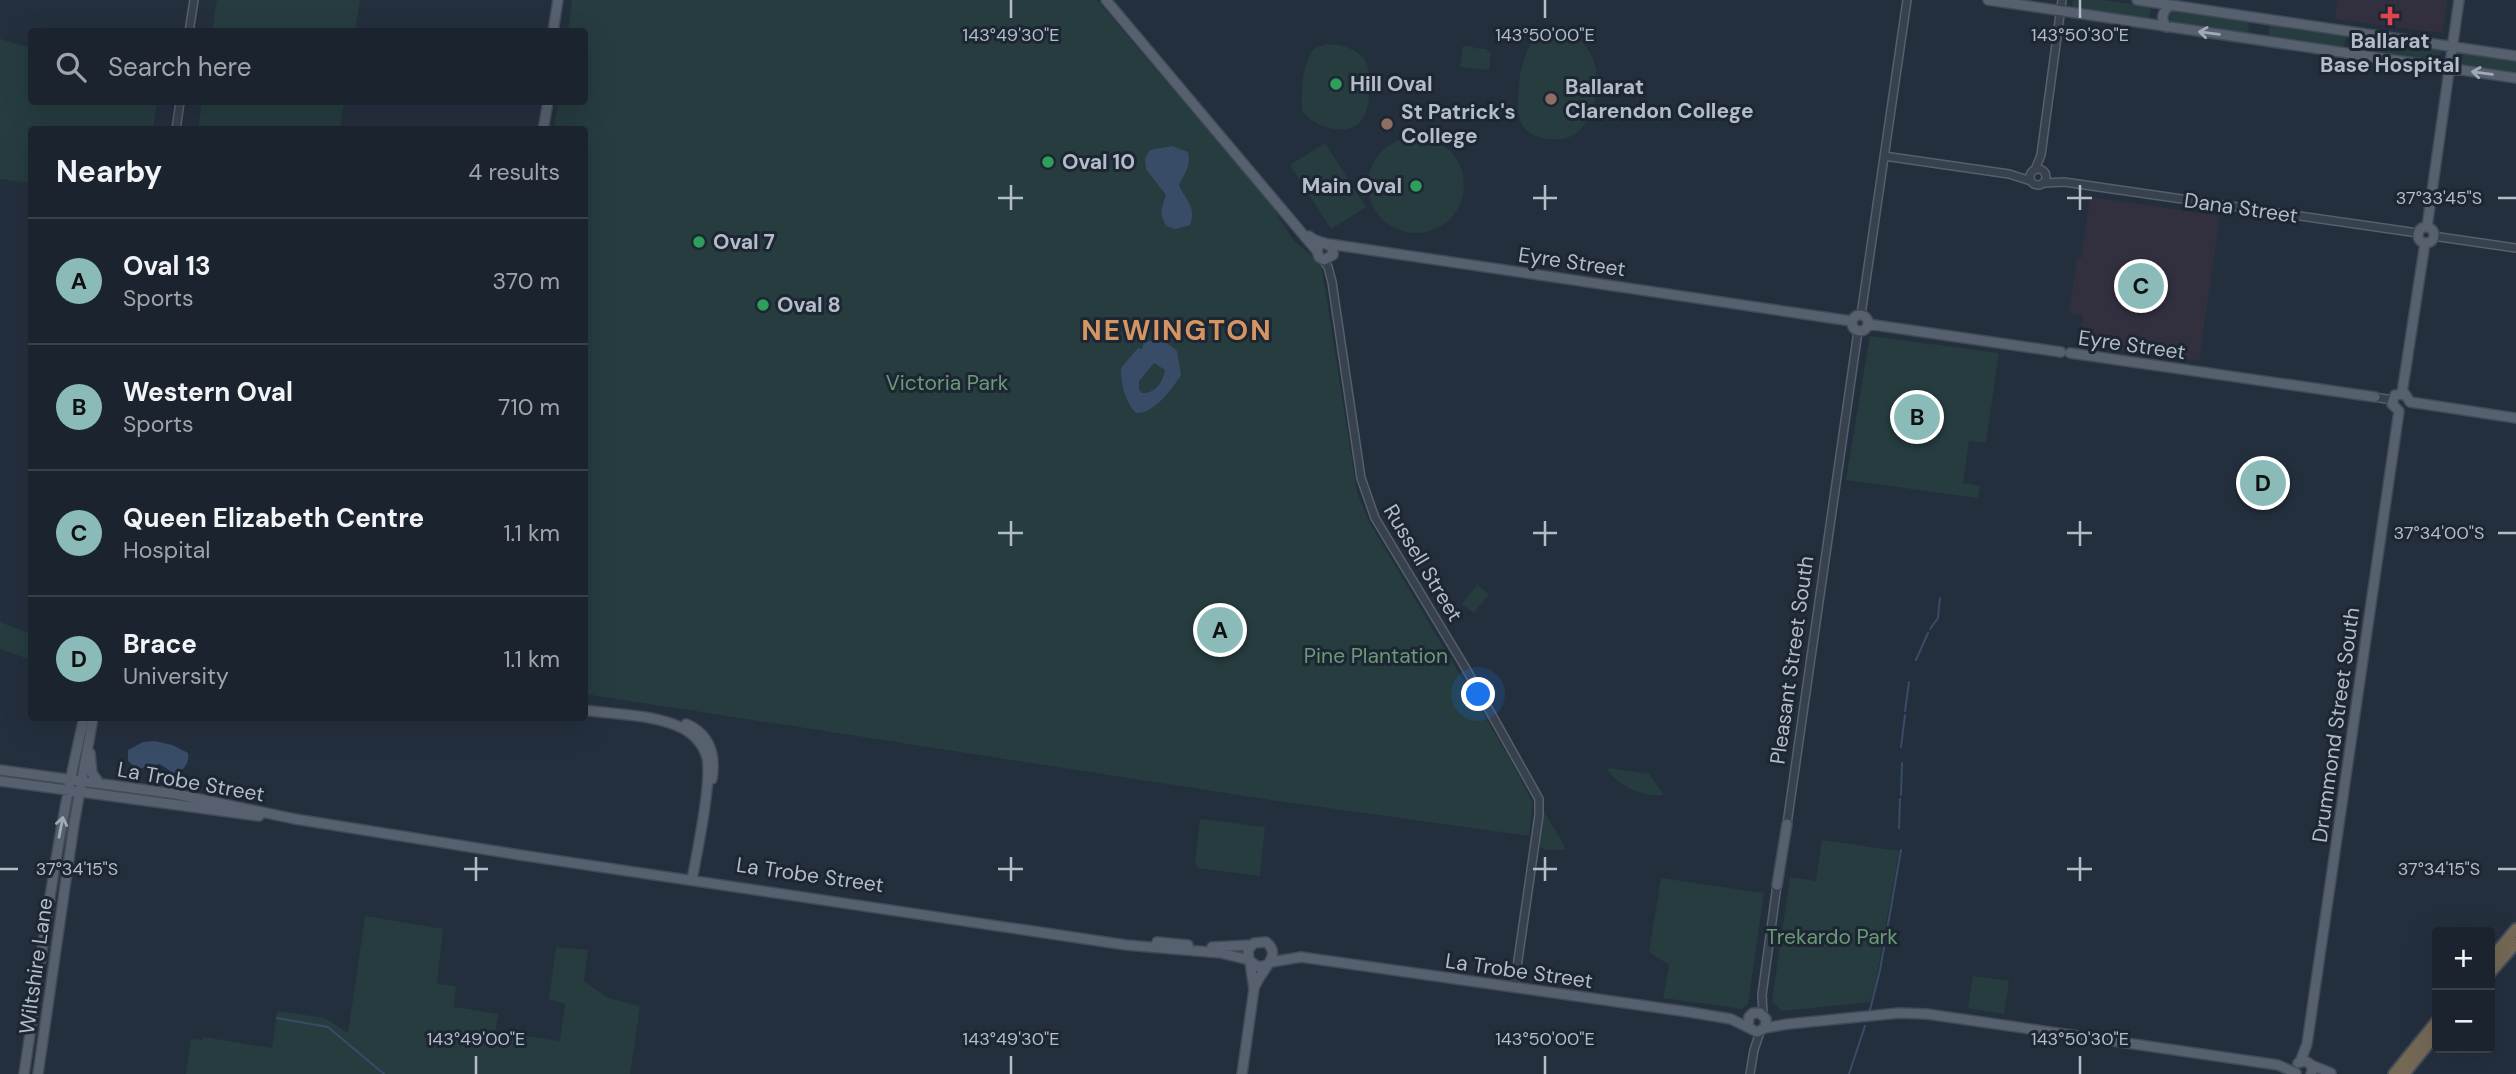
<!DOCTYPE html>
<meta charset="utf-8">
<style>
:root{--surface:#1b232e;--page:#282f3a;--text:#f1f3f6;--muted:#a0a4aa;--line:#39404a;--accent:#8bbbb9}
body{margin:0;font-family:"DM Sans",sans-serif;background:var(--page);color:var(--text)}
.controls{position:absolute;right:21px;bottom:21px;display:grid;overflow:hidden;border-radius:7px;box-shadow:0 7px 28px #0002}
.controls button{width:63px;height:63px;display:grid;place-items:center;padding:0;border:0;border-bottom:2px solid var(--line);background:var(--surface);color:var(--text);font:35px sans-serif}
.you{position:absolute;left:1479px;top:695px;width:24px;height:24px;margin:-18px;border:5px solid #fff;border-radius:50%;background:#1a73e8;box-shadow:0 0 0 10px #1a73e833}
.badge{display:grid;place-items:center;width:46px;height:46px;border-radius:50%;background:var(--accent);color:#111;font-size:23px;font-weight:700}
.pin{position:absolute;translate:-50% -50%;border:4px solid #fff;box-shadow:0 2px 7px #0006}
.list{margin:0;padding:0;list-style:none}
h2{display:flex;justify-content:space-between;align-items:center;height:91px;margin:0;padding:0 28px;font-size:30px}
h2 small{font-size:23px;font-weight:400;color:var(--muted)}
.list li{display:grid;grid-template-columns:46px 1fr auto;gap:21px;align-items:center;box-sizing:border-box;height:126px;padding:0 28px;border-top:2px solid var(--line)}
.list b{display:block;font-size:26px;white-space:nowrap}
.list p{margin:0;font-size:23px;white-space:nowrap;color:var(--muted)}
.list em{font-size:23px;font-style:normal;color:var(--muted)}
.icon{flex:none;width:38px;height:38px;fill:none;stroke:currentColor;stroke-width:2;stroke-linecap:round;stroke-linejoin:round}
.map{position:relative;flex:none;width:2516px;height:1074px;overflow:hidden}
.search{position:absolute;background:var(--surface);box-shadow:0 7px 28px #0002;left:28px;top:28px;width:560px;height:77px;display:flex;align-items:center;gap:18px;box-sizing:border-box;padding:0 24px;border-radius:7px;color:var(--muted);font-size:26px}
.panel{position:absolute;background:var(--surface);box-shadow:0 7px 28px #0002;left:28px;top:126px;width:560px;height:595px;border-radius:7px}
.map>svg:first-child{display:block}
</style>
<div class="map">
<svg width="2516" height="1074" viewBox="0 0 2516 1074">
<rect width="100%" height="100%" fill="#242f3e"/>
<!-- medical -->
<path fill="#32303f" d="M2337,0H2447L2443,33L2335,19Z
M2090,197L2220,216L2199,361L2078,344L2083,315L2069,313L2077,258L2081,259Z"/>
<!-- green -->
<path fill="#263c3f" d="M217,0H360L355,31H212Z
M572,0H1097L1271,204L1293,240L1321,263L1357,492L1368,520L1510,759L1533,803L1529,836L1271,800L585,694L584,130H554L558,102H584V32L568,31Z
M2073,0H2103L2151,7L2149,20L2072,8Z
M2171,10L2249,22L2248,34L2169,22Z
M2270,25L2346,36L2344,47L2268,36Z
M1559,32C1568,34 1577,37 1583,43C1605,65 1599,113 1578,132C1566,143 1539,141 1527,131C1519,124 1517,111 1518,101C1519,78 1521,54 1537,36Z
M0,39L31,48L32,102L157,103L153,129L32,130L31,183L0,179Z
M2368,39L2441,50L2439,62L2366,51Z
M1326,44C1341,45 1355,47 1365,60C1369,66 1368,74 1369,81C1371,110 1364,136 1329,128C1318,125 1310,120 1302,111C1301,94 1302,67 1311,53C1314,47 1320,46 1326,44Z
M1463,46L1474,47V50L1476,48L1487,49V52H1491L1489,70L1460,67Z
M2463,53L2516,62V73L2461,65Z
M202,102H344L340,129H198Z
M1368 185a48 48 0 1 1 96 0a48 48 0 1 1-96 0Z
M1325,143L1366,207L1331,229L1290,165Z
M1870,336L1999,353L1986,443L1969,441L1963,483L1980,486L1978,498L1846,480Z
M1477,585L1489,594L1474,613L1462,604Z
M0,622L31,634V660L0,649Z
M1609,768L1649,774L1664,795C1643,797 1620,787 1607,770Z
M1543,810L1564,845L1565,850H1546L1540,847Z
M1200,819L1265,827L1260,876L1198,868L1195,863Z
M1822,840L1899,851L1875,985L1870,1002L1781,1011L1772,1001L1790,877L1816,881Z
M1661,878L1764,893L1748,1003L1742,1009L1663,998L1669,965L1649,952Z
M365,916L443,929L437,984L456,986L454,1007L498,1014L494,1038L508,1041L510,1034L560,1041L565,1004L549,999L556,947L588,950L584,981L608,998L640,1006L630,1074H186L191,1039L203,1040V1037L272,1048L277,1011L325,1018L348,1033Z
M1973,976L2009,981L2004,1014L1968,1008Z"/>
<!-- water -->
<path fill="#394c67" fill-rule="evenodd" d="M1172,146L1188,152C1191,166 1185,173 1179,185C1185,200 1197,206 1190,225L1175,229L1167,226C1158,215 1162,207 1166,195L1146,169L1145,158L1150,150Z
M1162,339L1177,351L1181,375C1172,389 1154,414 1136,413C1125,402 1121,384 1121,368L1138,348L1142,349L1144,342ZM1154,363L1165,370C1163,382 1155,394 1142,393L1139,390V381Z
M155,741L172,745L188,753C190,763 183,772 173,773L160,764L137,769L128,761V750L143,742Z"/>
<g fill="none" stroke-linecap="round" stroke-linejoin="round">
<!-- stream -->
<path stroke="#394c67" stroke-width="2" d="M1930,629L1938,618L1940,598
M1916,660L1928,633
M1905,711L1909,682
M1901,747L1905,715
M1901,795L1902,763
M1899,828L1900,799
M1870,1010L1880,970L1901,850
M277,1018L328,1027L384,1074
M1849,1074L1865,1026"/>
<defs>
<path id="minor" d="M189,32L194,0
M176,130L180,102
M1884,156L2009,174L2031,181
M2030 177a8 8 0 1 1 16 0a8 8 0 1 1-16 0Z
M2035,170L2041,155L2062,0
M2045,183L2064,182L2418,233
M2433,236L2516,248
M1322,259L1328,267L1332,282L1361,478L1375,518L1465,667L1539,799V815L1514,988
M1861,315L1907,0
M2375,397L2392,400
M1787,824L1858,331
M1763,1014L1762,995L1777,885
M1750,1074L1754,1050L1760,1032"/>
<path id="major" d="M1106,0L1317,251
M1988,0L2516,78
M2137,0L2516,56
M2166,27C2160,18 2163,11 2170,5
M553,32L558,0
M543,130L548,102
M2427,227L2459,0
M2418 235a8 8 0 1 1 16 0a8 8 0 1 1-16 0Z
M1309,236C1318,245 1334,240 1333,255L1324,260L1319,257L1317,251L1319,245L1325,243
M1329,244L1851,321
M1852 323a8 8 0 1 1 16 0a8 8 0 1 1-16 0Z
M1868,324L2061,352
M2070,353L2375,397
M2402,393L2425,243
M2410,402L2516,418
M2399,411L2392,404L2395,395L2405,394L2410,402
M584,710C616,715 656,714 684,729C695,735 704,746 707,758C712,782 697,852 692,880
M686,724C710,734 716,755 712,779
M90,753L92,773L99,783
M0,770L176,794L295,819L520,855L1126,945L1221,953L1249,960
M0,781L259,816
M1777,885L1787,824
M1157,942L1188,945
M1212,947L1251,945
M1271,962L1301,957L1689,1012L1731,1019L1757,1032L1765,1028L1788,1024L1899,1013L1927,1014L2278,1065L2296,1073
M1256,984C1262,969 1283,955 1266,942L1254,943L1248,950L1249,960L1258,967L1267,965
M1748,1026L1749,1017L1753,1013H1760L1766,1019L1765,1028
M2300,1062L2307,1044L2399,411
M2298,1063L2305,1061C2311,1063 2314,1068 2311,1074
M2311,1065L2331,1073
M24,1074C42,955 56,835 84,718
M38,1074L74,824L93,718
M1242,1074L1254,989L1250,962"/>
<path id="highway" d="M2490,960L2516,929
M2490,973L2516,943
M2394,1074L2437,1021
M2404,1074L2437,1033"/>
</defs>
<!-- minor casing -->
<use href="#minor" stroke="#565f6c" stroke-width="10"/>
<!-- major casing -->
<use href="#major" stroke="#414a57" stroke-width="12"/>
<!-- highway casing -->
<use href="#highway" stroke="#434c59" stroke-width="14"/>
<!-- minor -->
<use href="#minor" stroke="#38414e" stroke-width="7"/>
<!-- major -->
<use href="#major" stroke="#56606e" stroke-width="9"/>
<!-- highway -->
<use href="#highway" stroke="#746855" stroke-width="10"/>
</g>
<!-- one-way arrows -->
<defs><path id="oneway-shaft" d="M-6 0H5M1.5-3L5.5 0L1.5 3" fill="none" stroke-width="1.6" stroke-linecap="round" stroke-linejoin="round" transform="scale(1.75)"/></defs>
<g stroke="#a1aab7">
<use href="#oneway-shaft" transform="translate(2209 33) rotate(-172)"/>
<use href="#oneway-shaft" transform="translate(2482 73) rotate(-172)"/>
<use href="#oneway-shaft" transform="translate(61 827) rotate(-79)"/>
</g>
<!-- ticks -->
<path fill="none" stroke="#b4bcc9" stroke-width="2.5" d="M1011,0V18M1545,0V18M2080,0V18M1011,185V210M1545,185V210M2080,185V210M998,198H1023M1533,198H1557M2067,198H2092M2498,198H2516M1011,521V546M1545,521V546M2080,521V546M998,533H1023M1533,533H1557M2067,533H2092M2498,533H2516M476,857V881M1011,857V881M1545,857V881M2080,857V881M0,869H18M464,869H488M998,869H1023M1533,869H1557M2067,869H2092M2498,869H2516M476,1056V1074M1011,1056V1074M1545,1056V1074M2080,1056V1074"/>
<!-- markers -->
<path fill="#e0444e" stroke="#1d2633" stroke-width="2.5" d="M2386.5 5.5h7v7h7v7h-7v7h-7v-7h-7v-7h7z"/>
<g fill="#2e9e5b" stroke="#1d2633" stroke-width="2.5">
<circle cx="1336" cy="84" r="7"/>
<circle cx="1048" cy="162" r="7"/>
<circle cx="1416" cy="186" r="7"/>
<circle cx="699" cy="242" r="7"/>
<circle cx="763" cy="305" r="7"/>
</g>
<g fill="#8d6e63" stroke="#1d2633" stroke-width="2.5">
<circle cx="1551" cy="99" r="7"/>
<circle cx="1387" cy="124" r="7"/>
</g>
<g text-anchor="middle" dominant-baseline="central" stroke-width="6" stroke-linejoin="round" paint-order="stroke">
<!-- poi labels -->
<g font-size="21" font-weight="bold" fill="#b4bcc9" stroke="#1d2633" text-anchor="start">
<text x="2390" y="41" text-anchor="middle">Ballarat<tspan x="2390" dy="24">Base Hospital</tspan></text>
<text x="1350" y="84">Hill Oval</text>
<text x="1565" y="87">Ballarat<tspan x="1565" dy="24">Clarendon College</tspan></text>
<text x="1401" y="112">St Patrick's<tspan x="1401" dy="24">College</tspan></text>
<text x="1062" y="162">Oval 10</text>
<text x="1402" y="186" text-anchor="end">Main Oval</text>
<text x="713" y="242">Oval 7</text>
<text x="777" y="305">Oval 8</text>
</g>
<!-- street labels -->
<g font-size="21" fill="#b4bcc9" stroke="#1d2633">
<text transform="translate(2241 208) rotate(8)">Dana Street</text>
<text transform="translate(1572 262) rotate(8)">Eyre Street</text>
<text transform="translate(2132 345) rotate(8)">Eyre Street</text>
<text transform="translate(1423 563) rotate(59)">Russell Street</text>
<text transform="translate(1792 660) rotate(-82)">Pleasant Street South</text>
<text transform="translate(2336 725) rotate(-82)">Drummond Street South</text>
<text transform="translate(191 782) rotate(10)">La Trobe Street</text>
<text transform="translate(810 875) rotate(8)">La Trobe Street</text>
<text transform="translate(36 966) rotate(-82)">Wiltshire Lane</text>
<text transform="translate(1519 971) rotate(8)">La Trobe Street</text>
</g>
<!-- park labels -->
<g font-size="21" fill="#6b9a76" stroke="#1d2633">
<text x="947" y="383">Victoria Park</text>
<text x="1376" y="656">Pine Plantation</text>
<text x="1832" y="937">Trekardo Park</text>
</g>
<!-- district labels -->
<g font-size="28" font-weight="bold" letter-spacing="2" fill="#d59563" stroke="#1d2633">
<text x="1177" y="330">NEWINGTON</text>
</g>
</g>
<g font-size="18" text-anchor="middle" fill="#b4bcc9" stroke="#1d2633" stroke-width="6" stroke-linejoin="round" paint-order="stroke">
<text x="1011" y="41">143°49'30"E</text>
<text x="1545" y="41">143°50'00"E</text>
<text x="2080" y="41">143°50'30"E</text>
<text x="2439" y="204">37°33'45"S</text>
<text x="2439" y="539">37°34'00"S</text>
<text x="77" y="875">37°34'15"S</text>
<text x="2439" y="875">37°34'15"S</text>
<text x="476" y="1045">143°49'00"E</text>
<text x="1011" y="1045">143°49'30"E</text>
<text x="1545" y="1045">143°50'00"E</text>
<text x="2080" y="1045">143°50'30"E</text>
</g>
</svg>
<div class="controls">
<button>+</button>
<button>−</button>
</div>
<div class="you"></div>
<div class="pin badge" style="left:1220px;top:630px">A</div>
<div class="pin badge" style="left:1917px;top:417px">B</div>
<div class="pin badge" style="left:2141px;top:286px">C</div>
<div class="pin badge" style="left:2263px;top:483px">D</div>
<div class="search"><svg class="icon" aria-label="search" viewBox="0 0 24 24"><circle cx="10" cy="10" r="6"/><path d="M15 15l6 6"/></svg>Search here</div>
<section class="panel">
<h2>Nearby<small>4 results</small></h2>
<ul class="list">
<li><span class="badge">A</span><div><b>Oval 13</b><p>Sports</p></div><em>370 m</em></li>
<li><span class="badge">B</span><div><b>Western Oval</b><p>Sports</p></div><em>710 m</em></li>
<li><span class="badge">C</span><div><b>Queen Elizabeth Centre</b><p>Hospital</p></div><em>1.1 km</em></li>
<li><span class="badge">D</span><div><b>Brace</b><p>University</p></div><em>1.1 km</em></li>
</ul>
</section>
</div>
